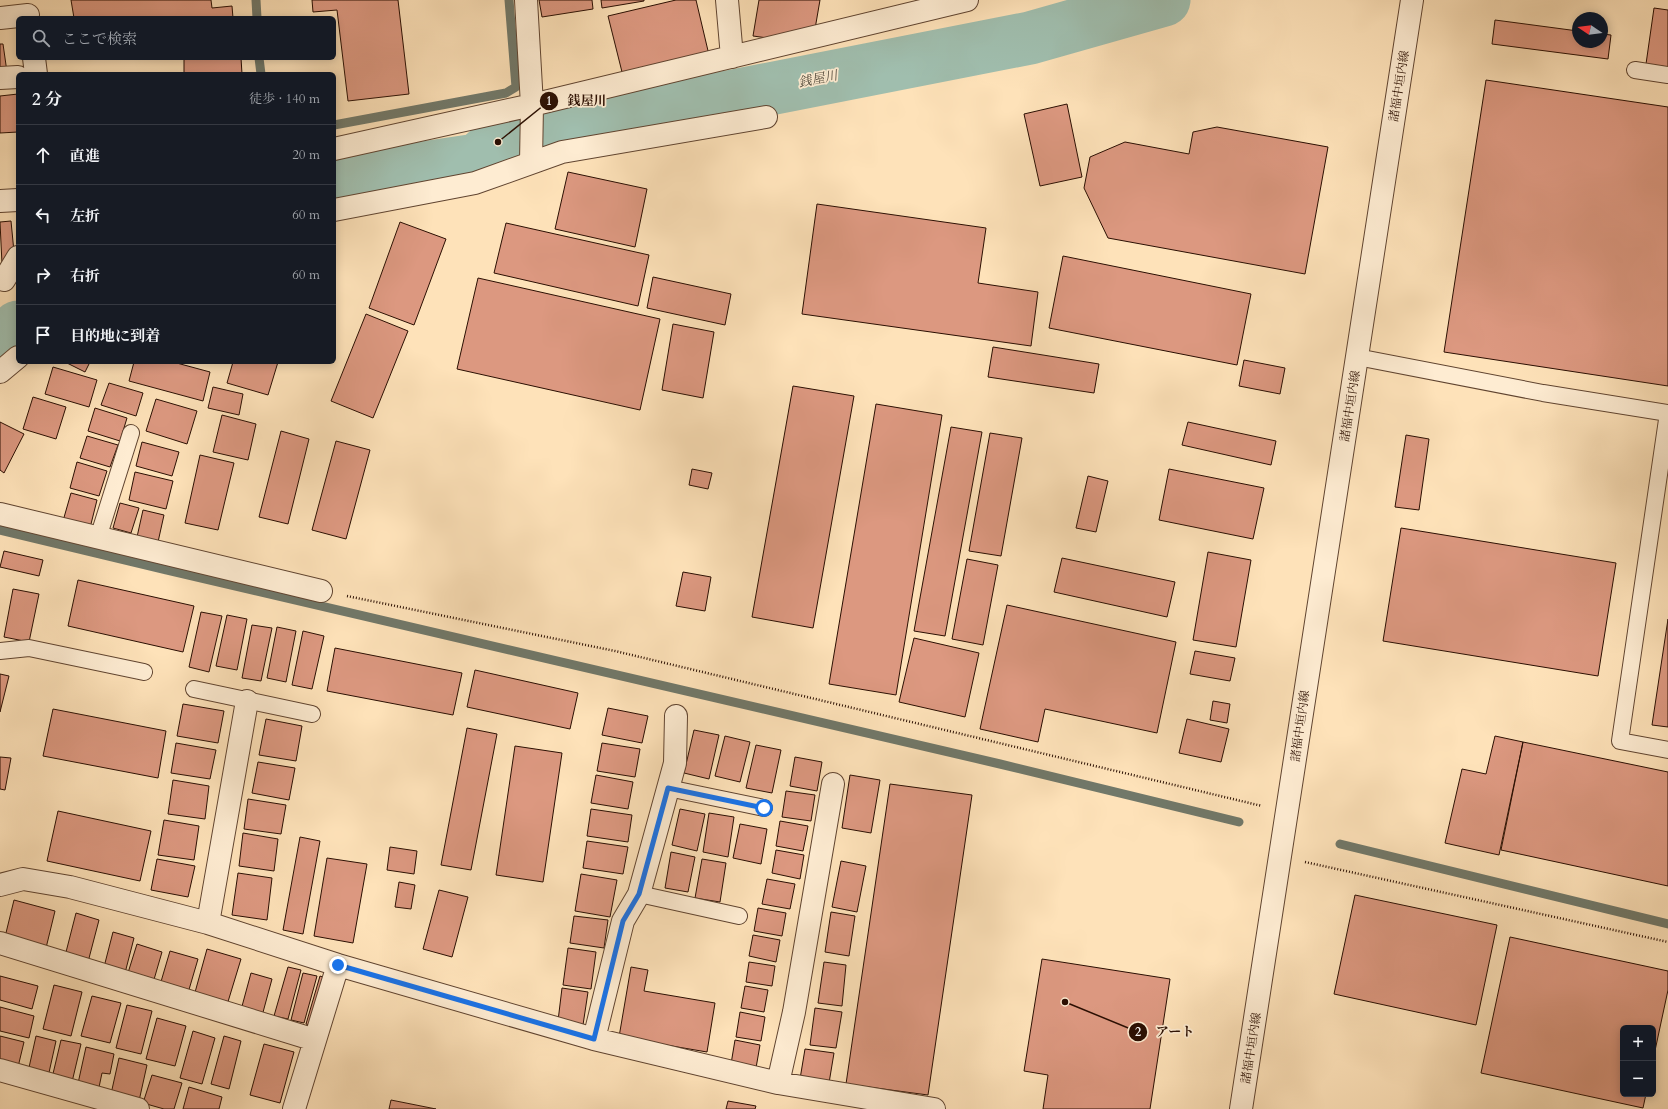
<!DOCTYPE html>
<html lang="ja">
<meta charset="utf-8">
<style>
:root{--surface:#171b24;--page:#20242c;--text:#f1f3f6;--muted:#9ea1a6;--line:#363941}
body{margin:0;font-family:Cardo,"Noto Serif JP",serif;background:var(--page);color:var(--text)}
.controls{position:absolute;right:12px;bottom:12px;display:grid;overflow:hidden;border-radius:6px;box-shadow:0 2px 10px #0003}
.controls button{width:36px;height:36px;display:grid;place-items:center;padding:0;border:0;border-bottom:1px solid var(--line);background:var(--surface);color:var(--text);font:20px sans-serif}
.compass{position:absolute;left:1572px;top:12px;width:36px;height:36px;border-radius:50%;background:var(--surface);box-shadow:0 2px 10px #0003;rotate:283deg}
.stop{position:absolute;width:12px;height:12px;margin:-9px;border:3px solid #1a73e8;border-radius:50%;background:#fff}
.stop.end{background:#1a73e8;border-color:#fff;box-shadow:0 1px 4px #0008}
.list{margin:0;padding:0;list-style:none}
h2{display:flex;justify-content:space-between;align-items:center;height:52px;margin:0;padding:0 16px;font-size:17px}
h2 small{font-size:13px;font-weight:400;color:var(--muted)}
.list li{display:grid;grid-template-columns:26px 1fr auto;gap:12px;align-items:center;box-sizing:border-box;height:60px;padding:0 16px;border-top:1px solid var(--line)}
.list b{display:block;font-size:15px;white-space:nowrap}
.list em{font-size:13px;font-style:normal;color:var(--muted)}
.icon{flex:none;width:22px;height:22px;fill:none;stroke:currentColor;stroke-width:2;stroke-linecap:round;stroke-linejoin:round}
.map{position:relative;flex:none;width:1668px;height:1109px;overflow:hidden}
.search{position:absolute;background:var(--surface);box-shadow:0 2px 10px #0003;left:16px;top:16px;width:320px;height:44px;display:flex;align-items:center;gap:10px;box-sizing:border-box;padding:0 14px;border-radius:6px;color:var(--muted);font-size:15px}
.panel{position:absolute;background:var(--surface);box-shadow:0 2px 10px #0003;left:16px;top:72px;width:320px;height:292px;border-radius:6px}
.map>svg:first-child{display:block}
</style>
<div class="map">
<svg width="1668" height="1109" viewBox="0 0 1668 1109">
<rect width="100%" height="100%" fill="#fee2b9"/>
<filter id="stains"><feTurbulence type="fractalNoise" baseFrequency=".005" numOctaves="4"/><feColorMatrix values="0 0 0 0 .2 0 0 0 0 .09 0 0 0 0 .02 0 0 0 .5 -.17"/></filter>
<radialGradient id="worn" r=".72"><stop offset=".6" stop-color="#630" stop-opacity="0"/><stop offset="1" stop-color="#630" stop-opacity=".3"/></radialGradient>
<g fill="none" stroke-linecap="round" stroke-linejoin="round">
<!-- stream -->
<path stroke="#717869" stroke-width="9" d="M256,0L257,18
M259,58L261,74
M334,125L506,93L516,87L509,0
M0,530L166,570L1000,764L1239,822
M1340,844L1668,924"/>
<!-- river -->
<path stroke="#a0beae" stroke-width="53" d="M334,185L362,177L477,160L498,142L1030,38L1164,0
M0,345L18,327"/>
</g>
<!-- building -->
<path fill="#dc9880" stroke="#2b0f02" d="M71,0H211L212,8L232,6L233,18H74Z
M312,0H398L409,94L348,101L337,10L313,12Z
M539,0H592L593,9L542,17Z
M601,0H644V1L602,8Z
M676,0H696L709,55L623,76L608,16Z
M759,0H820L815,29L775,39L753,36Z
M1654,8L1668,10V67L1646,64Z
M1495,20L1578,31V42H1602V34L1611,35L1608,59L1492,44Z
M0,44H3L7,72L0,73Z
M184,58H241L242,74H184Z
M1486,80L1668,107V386L1444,352Z
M18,94V132L0,133V96Z
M1067,104L1082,177L1040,186L1024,114Z
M1217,127L1328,147L1305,274L1108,238L1084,188L1090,157L1125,142L1189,154L1193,132Z
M568,172L647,189L635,247L555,229Z
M817,204L986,228L978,283L1038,292L1031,346L802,314Z
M11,221L14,252L2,264L0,222Z
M400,222L446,239L414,325L369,308Z
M506,223L649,255L638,306L494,273Z
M1063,256L1251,294L1237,365L1049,328Z
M653,277L731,294L725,325L647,308Z
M478,278L660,319L640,410L457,369Z
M366,314L408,331L373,418L331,401Z
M673,324L714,332L703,398L662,390Z
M993,347L1099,364L1094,393L988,377Z
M1244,360L1285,368L1280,394L1239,386Z
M65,362H90L85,372Z
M134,362H173L210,372L203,401L129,381Z
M233,362H278L268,395L227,383Z
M53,367L97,380L89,407L45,394Z
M109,383L143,393L136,416L101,405Z
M793,386L854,396L813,628L752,617Z
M213,387L243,394L239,415L208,408Z
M33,397L66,407L56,439L23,429Z
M156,399L197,411L187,444L146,431Z
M876,404L942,415L896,695L829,684Z
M95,408L127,418L120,441L88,431Z
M222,415L256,424L248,460L213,452Z
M0,422L24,434L4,473L0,470Z
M1188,422L1276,441L1271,465L1182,445Z
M951,427L982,432L945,636L914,631Z
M281,431L309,439L288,524L259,517Z
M990,433L1022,438L1001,556L969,551Z
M1406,435L1429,439L1419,510L1395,507Z
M87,436L118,445L110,467L80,458Z
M336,441L370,450L346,539L312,530Z
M142,442L179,452L172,476L136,466Z
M200,455L234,463L218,530L185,523Z
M77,462L107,471L99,496L70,488Z
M692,469L712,473L708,489L689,485Z
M1169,469L1264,488L1253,539L1159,520Z
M135,472L173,481L166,509L129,500Z
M1088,476L1108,481L1096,532L1076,528Z
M71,493L97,500L90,528L63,521Z
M120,503L139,508L131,533L113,528Z
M143,510L164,515L158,542L137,537Z
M1401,528L1616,563L1598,676L1383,641Z
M4,551L43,560L39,576L0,567Z
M1208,552L1251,560L1236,647L1193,640Z
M1062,558L1175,582L1167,617L1054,592Z
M967,559L998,565L983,645L952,639Z
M683,572L711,577L705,611L676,606Z
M78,580L194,606L183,652L68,626Z
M13,589L39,594L29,642L4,637Z
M1007,605L1176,642L1157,733L1045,709L1038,742L980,729Z
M201,612L222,616L209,672L189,667Z
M227,615L247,619L237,670L216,666Z
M1668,619V727L1652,725Z
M252,625L272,628L261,681L242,678Z
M277,627L296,631L286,682L267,678Z
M303,631L324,636L312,689L292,685Z
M914,638L979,653L965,717L899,702Z
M335,648L462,673L453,715L327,691Z
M1195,651L1235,658L1230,681L1190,674Z
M475,670L578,693L570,729L467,707Z
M0,674L9,676L0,712Z
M1213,701L1230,704L1227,723L1210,720Z
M183,704L224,711L218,743L177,736Z
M608,708L648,716L642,743L602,735Z
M53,709L166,731L158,778L43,756Z
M266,719L302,726L296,761L259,755Z
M1187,719L1229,729L1221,762L1179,753Z
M467,728L497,734L471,870L441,865Z
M694,730L719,735L709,779L684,773Z
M725,736L750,742L740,782L715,776Z
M1495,736L1523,742L1499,855L1445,843L1462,769L1486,774Z
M1523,742L1668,772V886L1501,850Z
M176,743L216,750L210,779L171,773Z
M602,743L640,749L635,777L597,771Z
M756,745L781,750L772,793L746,788Z
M515,746L562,753L543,882L496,875Z
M0,757L11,758L5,790L0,789Z
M795,757L822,762L817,791L790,786Z
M258,762L295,768L289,800L252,793Z
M596,775L633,782L628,809L591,803Z
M850,775L880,780L871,833L842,828Z
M173,780L209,786L205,819L168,814Z
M890,784L972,795L928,1095L846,1084Z
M786,791L815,795L811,821L782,817Z
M248,799L286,805L281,834L244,829Z
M591,809L632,815L628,842L587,836Z
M680,809L705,814L697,851L672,845Z
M58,811L151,831L140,881L47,861Z
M709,813L734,817L728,857L703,852Z
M164,820L199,826L194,860L158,855Z
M780,821L808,826L803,851L776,846Z
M740,824L767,829L761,864L733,858Z
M243,833L278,839L274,871L239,866Z
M300,837L320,841L303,934L283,930Z
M587,841L628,847L623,874L583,868Z
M390,847L417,851L414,874L387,870Z
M776,850L804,855L800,879L772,873Z
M671,852L695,857L688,892L665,888Z
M327,858L367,864L353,943L314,936Z
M157,859L195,866L188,897L151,890Z
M702,859L726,863L720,902L695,898Z
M841,861L866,866L857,912L832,907Z
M238,873L272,878L267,920L232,915Z
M581,874L617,880L610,917L575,911Z
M767,879L795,884L790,909L762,904Z
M399,882L415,885L411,909L395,907Z
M439,890L468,897L452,957L423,949Z
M1355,895L1497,925L1476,1025L1334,994Z
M14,900L55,911L46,948L5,937Z
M758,908L786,913L782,936L754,931Z
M831,912L855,916L849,956L825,952Z
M76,913L99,920L88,962L65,956Z
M574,916L608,920L604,948L570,943Z
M113,932L134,938L125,973L104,967Z
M753,935L780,940L776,962L749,956Z
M1510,937L1668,971V990L1653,1060V1028H1623V1094H1646L1643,1108L1481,1073Z
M137,944L162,952L153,983L127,976Z
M568,948L596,952L591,989L563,985Z
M207,949L241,959L227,1005L194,996Z
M170,951L198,959L188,993L160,985Z
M1042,959L1170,979L1150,1109H1043L1048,1075L1024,1071Z
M749,962L775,966L772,986L746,982Z
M824,962L846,965L842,1006L818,1003Z
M288,967L301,970L288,1019L274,1016Z
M631,967L648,970L644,991L715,1003L707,1052L619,1037Z
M251,973L272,979L262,1016L241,1010Z
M303,973L317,976L304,1023L291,1020Z
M0,976L38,986L32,1009L0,1000Z
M320,976L330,980L316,1027L306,1024Z
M54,985L82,992L71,1036L43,1029Z
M745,986L768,990L764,1012L741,1008Z
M562,988L588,992L583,1025L558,1021Z
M92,996L121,1003L110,1043L81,1036Z
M127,1005L152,1011L141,1054L116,1048Z
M0,1007L34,1016L29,1038L0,1031Z
M815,1008L842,1012L836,1048L810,1045Z
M740,1012L765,1017L761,1041L736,1037Z
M157,1018L186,1026L175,1066L146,1059Z
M193,1031L215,1038L202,1084L180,1078Z
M0,1036L24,1042L18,1067L0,1062Z
M36,1036L56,1041L48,1077L28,1072Z
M224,1036L241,1041L229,1089L211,1084Z
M61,1040L81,1044L72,1082L52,1078Z
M735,1040L760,1045L756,1068L731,1064Z
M264,1044L294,1052L280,1103L250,1095Z
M86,1047L114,1054L110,1074L102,1073L98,1092L77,1088Z
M805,1049L834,1053L829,1083L800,1079Z
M119,1058L147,1065L139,1101L111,1094Z
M152,1075L182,1083L174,1109H164L143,1103Z
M189,1087L222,1097L219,1109H183Z
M391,1100L436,1109H389Z
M728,1101L756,1106L755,1109H726Z"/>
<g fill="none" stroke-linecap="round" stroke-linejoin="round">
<defs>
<path id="service" d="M1635,70L1668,75
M1357,357L1543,393L1668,413
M1668,413L1620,741L1668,750
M98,538L131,433
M0,651L29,648L144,672
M194,689L312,714
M668,788L764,808
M639,894L739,916"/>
<path id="minor" d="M526,0L532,105L531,162
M727,0L732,57
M0,18L28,15
M34,58L36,74
M0,78L18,77
M334,149L532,105L967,0
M0,201L18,200
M334,210L475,183L562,152L766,117
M4,280L18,257
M0,372L18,357
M0,514L321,591
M0,885L23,879L70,887L208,923L338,965L594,1039L778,1083L934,1109
M208,923L247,701
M0,943L315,1040
M594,1039L623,921L639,894L675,763L676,716
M0,1070L138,1109
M778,1083L794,1012L833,784
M294,1109L338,965"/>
<path id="tertiary" d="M1241,1109L1412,0"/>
</defs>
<!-- service casing -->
<use href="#service" stroke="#604430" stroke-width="18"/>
<!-- minor casing -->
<use href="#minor" stroke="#604430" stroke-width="24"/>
<!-- tertiary casing -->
<use href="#tertiary" stroke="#604430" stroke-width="24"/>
<!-- path -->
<path stroke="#2b0f02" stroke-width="2.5" stroke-dasharray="1 2" stroke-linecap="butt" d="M347,596L615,651L1262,806
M1305,862L1668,942"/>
<!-- service -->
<use href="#service" stroke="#feecd2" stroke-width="16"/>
<!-- minor -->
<use href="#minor" stroke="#feecd2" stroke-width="22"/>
<!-- tertiary -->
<use href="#tertiary" stroke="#feecd2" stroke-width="22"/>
</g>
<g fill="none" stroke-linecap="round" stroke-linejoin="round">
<!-- route -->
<path stroke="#1a73e8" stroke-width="5" d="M338,965L594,1039L623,921L639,894L668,788L764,808"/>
</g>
<g text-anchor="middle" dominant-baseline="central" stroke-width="3.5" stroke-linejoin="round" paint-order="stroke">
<!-- street labels -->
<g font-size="12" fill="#2b0f02" stroke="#feecd2">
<text transform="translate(1399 86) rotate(-81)">諸福中垣内線</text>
<text transform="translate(1350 406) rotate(-81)">諸福中垣内線</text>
<text transform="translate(1300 726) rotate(-82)">諸福中垣内線</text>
<text transform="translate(1251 1048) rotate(-81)">諸福中垣内線</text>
</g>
<!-- water labels -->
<g font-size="13" font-style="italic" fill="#544c3e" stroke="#feecd2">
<text transform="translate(818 79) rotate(-11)">銭屋川</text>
</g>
</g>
<!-- callouts -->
<path fill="none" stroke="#2b0f02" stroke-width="1.5" d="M498 142L549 101M1065 1002L1138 1032"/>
<g fill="#2b0f02" stroke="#feecd2" stroke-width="1.5">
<circle cx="498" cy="142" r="4"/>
<circle cx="1065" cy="1002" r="4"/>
<circle cx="549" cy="101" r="10"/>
<circle cx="1138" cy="1032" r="10"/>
</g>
<g font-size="12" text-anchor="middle" font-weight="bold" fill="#fff">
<text x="549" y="105">1</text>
<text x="1138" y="1036">2</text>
</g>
<g font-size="13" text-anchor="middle" font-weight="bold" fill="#2b0f02" stroke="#feecd2" stroke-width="3.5" stroke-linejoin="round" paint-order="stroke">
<text x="587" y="105">銭屋川</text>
<text x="1175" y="1036">アート</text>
</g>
<rect width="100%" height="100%" filter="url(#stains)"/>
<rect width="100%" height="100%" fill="url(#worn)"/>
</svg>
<div class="controls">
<button>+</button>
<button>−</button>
</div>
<svg class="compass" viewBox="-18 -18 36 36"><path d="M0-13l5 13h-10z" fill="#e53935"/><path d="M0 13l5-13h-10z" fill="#9ea1a6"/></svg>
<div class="stop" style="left:764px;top:808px"></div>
<div class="stop end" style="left:338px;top:965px"></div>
<div class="search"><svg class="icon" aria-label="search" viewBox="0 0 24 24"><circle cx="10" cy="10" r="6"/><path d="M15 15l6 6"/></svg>ここで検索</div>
<section class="panel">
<h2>2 分<small>徒歩 · 140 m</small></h2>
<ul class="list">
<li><svg class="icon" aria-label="ahead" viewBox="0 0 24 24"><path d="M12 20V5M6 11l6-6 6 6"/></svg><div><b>直進</b></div><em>20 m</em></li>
<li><svg class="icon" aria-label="left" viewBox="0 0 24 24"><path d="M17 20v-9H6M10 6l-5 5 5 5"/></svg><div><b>左折</b></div><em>60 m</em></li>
<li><svg class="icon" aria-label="right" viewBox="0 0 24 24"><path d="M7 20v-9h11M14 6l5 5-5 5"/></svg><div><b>右折</b></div><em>60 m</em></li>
<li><svg class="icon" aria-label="arrive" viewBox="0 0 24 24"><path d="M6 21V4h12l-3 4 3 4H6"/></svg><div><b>目的地に到着</b></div></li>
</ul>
</section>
</div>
